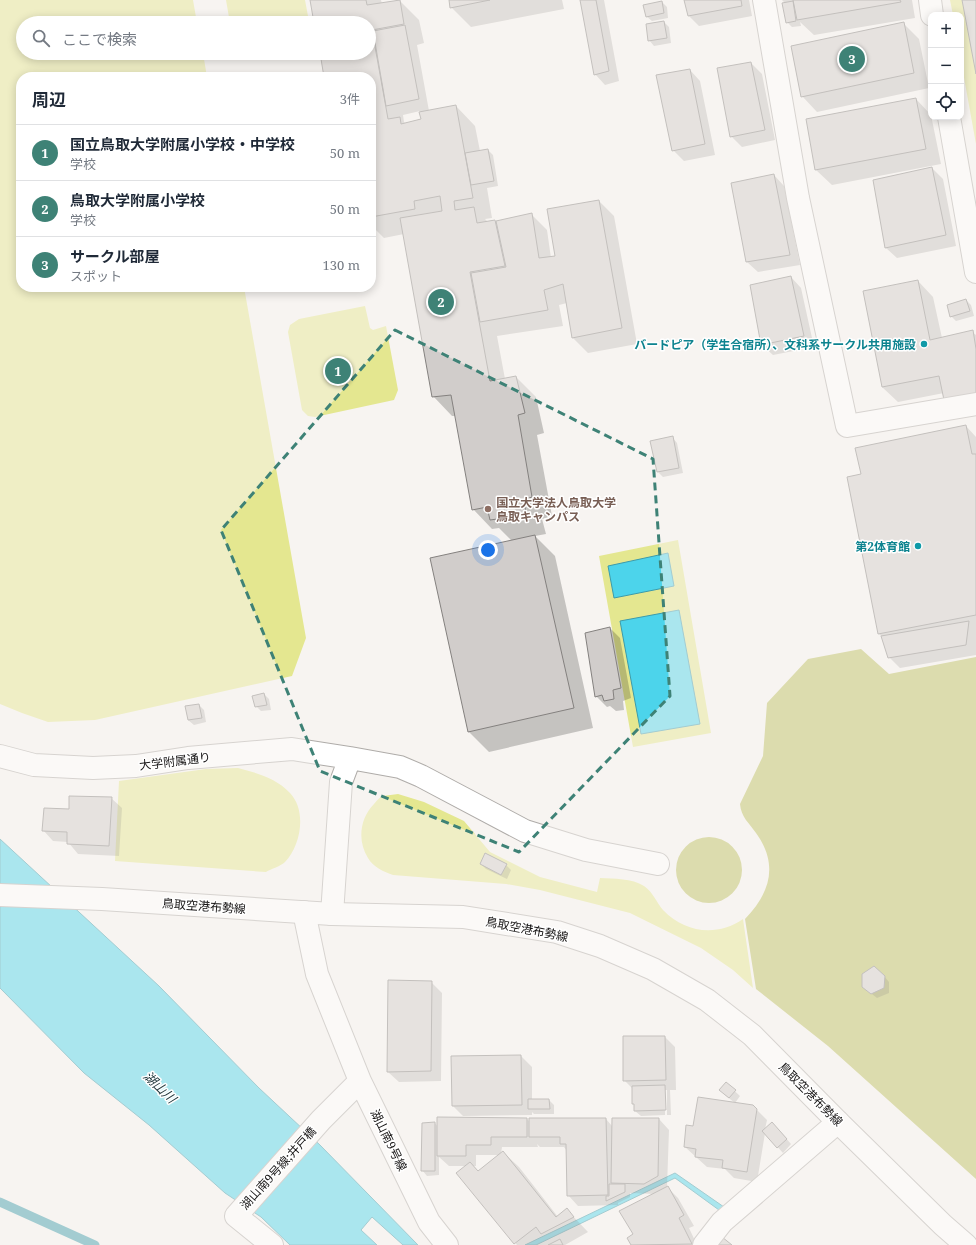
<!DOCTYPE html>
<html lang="ja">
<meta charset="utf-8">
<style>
:root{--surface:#fff;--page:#f2f2f3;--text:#1f2937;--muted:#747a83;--line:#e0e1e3;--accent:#3e8276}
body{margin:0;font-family:"Noto Serif","Noto Sans JP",serif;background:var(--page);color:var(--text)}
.controls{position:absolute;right:12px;top:12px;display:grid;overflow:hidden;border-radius:8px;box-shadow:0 2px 10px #0003}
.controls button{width:36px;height:36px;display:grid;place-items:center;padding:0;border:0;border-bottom:1px solid var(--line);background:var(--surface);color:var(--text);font:20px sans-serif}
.you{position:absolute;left:488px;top:550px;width:14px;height:14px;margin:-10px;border:3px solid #fff;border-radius:50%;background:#1a73e8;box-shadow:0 0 0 6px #1a73e833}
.badge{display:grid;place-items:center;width:26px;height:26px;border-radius:50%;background:var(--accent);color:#fff;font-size:13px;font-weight:700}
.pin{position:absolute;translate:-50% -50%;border:2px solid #fff;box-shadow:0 1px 4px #0006}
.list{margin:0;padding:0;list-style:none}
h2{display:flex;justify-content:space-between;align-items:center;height:52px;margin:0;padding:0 16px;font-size:17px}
h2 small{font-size:13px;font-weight:400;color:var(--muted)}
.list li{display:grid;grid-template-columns:26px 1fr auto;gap:12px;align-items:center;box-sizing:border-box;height:56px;padding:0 16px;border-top:1px solid var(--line)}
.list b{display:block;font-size:15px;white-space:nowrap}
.list p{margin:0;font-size:13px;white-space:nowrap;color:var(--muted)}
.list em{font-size:13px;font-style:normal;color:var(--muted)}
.icon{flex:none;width:22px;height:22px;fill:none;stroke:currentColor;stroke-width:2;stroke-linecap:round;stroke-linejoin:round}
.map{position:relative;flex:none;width:976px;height:1245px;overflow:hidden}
.search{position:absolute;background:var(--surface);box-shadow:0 2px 10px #0003;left:16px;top:16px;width:360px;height:44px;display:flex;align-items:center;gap:10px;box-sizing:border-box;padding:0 14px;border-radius:22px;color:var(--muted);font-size:15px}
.panel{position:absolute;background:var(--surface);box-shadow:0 2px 10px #0003;left:16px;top:72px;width:360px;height:220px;border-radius:16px}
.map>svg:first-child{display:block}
</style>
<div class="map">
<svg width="976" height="1245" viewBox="0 0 976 1245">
<rect width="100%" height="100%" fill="#f7f4f1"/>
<!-- green -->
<path fill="#e4e790" d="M0,0H193L197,23H23V53H203L207,77H21V287H244L306,638L292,676L95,720L48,722L22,713L0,704Z
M226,0H305L308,16L279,23H230Z
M950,0H976V144L961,61V15H953Z
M365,306L370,328L373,330L386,326L398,390L394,400L315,417L308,416L302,410L288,332L290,325L299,319Z
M678,540L711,733L633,747L599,556Z
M238,768C257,773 276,778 290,793C307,811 301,845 285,862C281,866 271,869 266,872L115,861L119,781L206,769Z
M398,794L424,802L464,821L490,852L540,877L597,892L600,878C614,879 632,878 644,886C653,892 657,903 663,910C685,933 717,937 743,919L753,988L733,970L701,948L630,913L540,890L506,884L393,875C384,872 373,867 368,858C357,841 360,818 374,804C376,802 379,797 383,796C388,795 393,795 398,794Z"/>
<!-- forest -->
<path fill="#bbbe5e" d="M861,649L889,674L976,657V1179L828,1046L756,989L745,919C770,893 779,865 756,833C749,823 741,817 740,804L763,756L767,703L808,659Z
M676 870a33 33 0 1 1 66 0a33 33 0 1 1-66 0Z"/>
<!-- water -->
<path fill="#4cd4eb" stroke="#3c9bab" d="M668,553L674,586L614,598L608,566Z
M679,610L700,724L641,734L620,621Z
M0,839L159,986L259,1088L320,1145L418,1245H403L372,1217L361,1230L377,1245H290L261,1217L225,1193L149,1125L84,1073L0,988Z
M675,1173L724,1207L719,1210L675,1178L536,1245H525Z"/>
<!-- shadow -->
<path fill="#0003" fill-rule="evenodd" d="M311,0H381L382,4L399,0L419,20L424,43L417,45L429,111L456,106L475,126L480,151L488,150L493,155L498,186L487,188L492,218L485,219L488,222L495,221L498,224L531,214L547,230L551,258L556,257L599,201L614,216L637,344L588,353L573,338L567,303L559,305L563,326L497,336L505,379L516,377L536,397L544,433L537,435L552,516L542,519L546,534L535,536L555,556L593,728L489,752L469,732L512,541L499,528L492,529L473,509L456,416H452L433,396L404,234L384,238L371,225V77H326L321,53H369V23H315ZM420,111L422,120L406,124L404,122L403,115Z
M450,0H562L564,9L471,27L451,7Z
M581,0H604L619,81L605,85L595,74Z
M685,0H749L752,16L699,26L689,16Z
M782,0H912L915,18L814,35L800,22L801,26L792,27L787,22L785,3Z
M662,2L667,7L668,18L652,21L646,16Z
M664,22L669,27L671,43L654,46L649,40Z
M903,23L919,39L929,88L817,112L802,96Z
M751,63L762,74L775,140L742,147L731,136Z
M690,70L700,81L715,155L684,161L673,150Z
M916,99L931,115L941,164L832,185L816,170Z
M932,168L943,179L956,246L897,258L886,248L874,181Z
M774,175L784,186L800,265L758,272L747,262L732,184Z
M791,277L801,288L814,347L773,355L762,345L751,286Z
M918,281L933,297L942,338L972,332L976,335V412L944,393L898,402L882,387Z
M966,300L971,305L974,316L956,321L951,316Z
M966,426L976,437V655L900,668L889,657L882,637L879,634L863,475Z
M672,437L677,443L683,473L663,477L658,472Z
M610,628L620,638L631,698L623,701L624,710L616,711L610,706L607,707L596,696Z
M264,694L269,699L271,710L261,711L256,706Z
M199,705L204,710L206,722L194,725L188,720Z
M111,798L122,808L119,856L78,854L68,842L53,841L43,830L70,810Z
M481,864L506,865L511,870L507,879L486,869Z
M884,976L889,982V993L877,998L863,987Z
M431,982L442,993L441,1081L399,1082L388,1072Z
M665,1037L675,1047L676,1090H670L671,1115H667V1090H665V1115L641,1116L635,1111V1106L633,1103V1089L624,1080Z
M521,1056L532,1067V1100H549L554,1105V1114H534L532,1112V1115L463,1116L453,1106L452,1057Z
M726,1083L740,1096L735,1103L725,1095Z
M753,1106L767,1120L765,1129L777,1128L791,1144L783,1153L765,1133L757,1182L734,1178L725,1169L707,1167L685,1147L694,1127Z
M527,1119L530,1122L606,1119L612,1126L659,1119L669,1130L667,1187L678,1198L694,1226L689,1228L697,1245H632L628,1238L634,1235L656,1194L630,1193V1197L618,1203V1205L578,1206L568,1195L567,1151L564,1147H540L537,1144L538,1147H502L501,1154L503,1152L519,1167L558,1217L567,1210L588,1232L565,1245H517L458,1173L467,1166H449L439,1157V1175L427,1176L422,1170L435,1123L438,1127ZM476,1155H499L478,1172L473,1166H476Z"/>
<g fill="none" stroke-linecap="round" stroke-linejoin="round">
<!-- stream -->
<path stroke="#3c9bab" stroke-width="9" d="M0,1202L95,1245"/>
</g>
<!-- building -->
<path fill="#d1cdcb" stroke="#84817f" d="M310,0H366L367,5L400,0L404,24L372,30L388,119L400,117L401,124L421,119L419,112L456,105L473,198L454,201L455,210L474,207L477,223L495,220L505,266L470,272L490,381L516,376L525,413L518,415L532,497L523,500L527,515L490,520L487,507L472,510L451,395L432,397L400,218L442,211L440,196L414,201L415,209L371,217V77H324L320,53H369V23H314Z
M449,0H490L450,8Z
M580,0H596L609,71L594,75Z
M684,0H741L742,6L688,16Z
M793,0H900L901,2L797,20Z
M962,0H976V74Z
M662,1L664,13L646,17L643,5Z
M793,1L796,21L786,23L782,3Z
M664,21L667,38L648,41L646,24Z
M904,22L914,73L801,97L791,46Z
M405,25L419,99L386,106L373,31Z
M751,62L765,130L730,137L717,68Z
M690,69L705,144L672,151L656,75Z
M916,98L926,149L815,170L806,119Z
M488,149L494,181L471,185L465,153Z
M932,167L946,235L885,248L873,180Z
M774,174L790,255L746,262L731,183Z
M599,200L622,328L572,338L563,284L544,290L548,310L480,322L471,273L506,267L496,221L532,213L539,258L555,256L547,209Z
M791,276L804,336L761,345L750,285Z
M918,280L930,340L973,330L976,349V394L944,400L939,376L882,387L863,291Z
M966,299L970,311L950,317L947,305Z
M966,425L972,454H976V615L878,634L847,477L861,474L855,448Z
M673,436L679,468L657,472L650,441Z
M535,535L574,708L468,732L430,558Z
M969,621L966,645L888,658L881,636Z
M610,627L621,688L613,690L614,699L604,701L602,695L595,697L585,633Z
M264,693L267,705L255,707L252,696Z
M199,704L202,718L188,720L185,706Z
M69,796L112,797L109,846L67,844V832L42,831L44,808L69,809Z
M485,853L507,864L501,875L480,864Z
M874,966L885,976L884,988L871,994L862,987V974Z
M388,980L432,981L431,1071L387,1072Z
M623,1036H665L666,1080L623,1081Z
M521,1055L522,1105L452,1106L451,1056Z
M726,1082L736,1090L729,1098L719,1090Z
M665,1085L666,1110L634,1111V1104H632V1086Z
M698,1097L753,1105L757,1109L747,1172L722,1168L723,1160L695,1157L696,1149L684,1147L686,1125L693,1126Z
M528,1099H549L550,1109H528Z
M437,1117L527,1118V1137H491V1145H466V1156H437Z
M529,1118H606L608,1195L567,1196L566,1144H560V1137H529Z
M612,1118H659L658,1176L644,1184L611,1183Z
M435,1122V1171H421L422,1123Z
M772,1122L787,1139L777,1148L762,1131Z
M503,1151L556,1217L567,1208L574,1217L541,1234L536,1227L514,1244L456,1173L470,1162L478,1171Z
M609,1184H625V1192L606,1201V1196H609Z
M668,1186L684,1215L679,1218L692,1244L631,1245L627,1238L633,1234L619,1211Z
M722,1237L732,1245H715Z
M560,1239L563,1245H548Z"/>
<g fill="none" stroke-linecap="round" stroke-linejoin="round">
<defs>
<path id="street" d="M764,0L798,198L847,426L976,404
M930,0L932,15
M949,117L976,272
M0,756L34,765L93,768L136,766L188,758L292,749L350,758L400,767L421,776L525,831L586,850L658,864
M304,912L317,974L360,1081
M332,914L341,782L350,758
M272,1245L236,1216L321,1120L360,1081L429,1222L447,1245
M704,1245L722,1222L838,1122"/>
<path id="secondary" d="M0,895L102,899L332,914L463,917L557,932L600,946L653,969L707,1000L752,1035L838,1122L943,1225L966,1245"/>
</defs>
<!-- street casing -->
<use href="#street" stroke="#afaca9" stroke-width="24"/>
<!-- secondary casing -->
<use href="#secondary" stroke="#afaca9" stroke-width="24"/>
<!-- street -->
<use href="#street" stroke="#fff" stroke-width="22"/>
<!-- secondary -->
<use href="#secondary" stroke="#fff" stroke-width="22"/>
</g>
<!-- marked area -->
<path d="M0 0H976V1245H0ZM395,330L653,459L670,696L519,852L320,771L221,530Z" fill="#f7f4f1" fill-opacity=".55" fill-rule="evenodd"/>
<path fill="none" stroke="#3e8276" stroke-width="3" stroke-dasharray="8 5" stroke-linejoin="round" d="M395,330L653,459L670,696L519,852L320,771L221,530Z"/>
<!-- markers -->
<g fill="#0f9aa8" stroke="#fff" stroke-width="1.5">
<circle cx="924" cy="344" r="4"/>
<circle cx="918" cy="546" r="4"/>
</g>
<circle fill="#8d6e63" stroke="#fff" stroke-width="1.5" cx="488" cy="509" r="4"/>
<g text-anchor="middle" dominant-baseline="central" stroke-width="3" stroke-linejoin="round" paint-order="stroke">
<!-- culture labels -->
<g font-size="12" font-weight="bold" fill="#0d838f" stroke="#fff" text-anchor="end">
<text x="916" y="344">バードピア（学生合宿所）、文科系サークル共用施設</text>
<text x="910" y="546">第2体育館</text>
</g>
<!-- education labels -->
<g font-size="12" font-weight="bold" fill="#785e54" stroke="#fff" text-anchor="start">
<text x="496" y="502">国立大学法人鳥取大学<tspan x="496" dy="14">鳥取キャンパス</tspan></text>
</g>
<!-- street labels -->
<g font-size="12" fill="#171515" stroke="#fff">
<text transform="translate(175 761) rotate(-7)">大学附属通り</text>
<text transform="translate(204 906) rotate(4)">鳥取空港布勢線</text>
<text transform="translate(527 929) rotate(11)">鳥取空港布勢線</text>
<text transform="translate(811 1094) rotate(45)">鳥取空港布勢線</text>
<text transform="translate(389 1140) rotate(64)">湖山南9号線</text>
<text transform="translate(278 1168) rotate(-48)">湖山南9号線;井戸橋</text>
</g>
<!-- water labels -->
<g font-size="13" font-style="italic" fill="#1f363b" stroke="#fff">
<text transform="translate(160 1087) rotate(44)">湖山川</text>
</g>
</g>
</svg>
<div class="controls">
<button>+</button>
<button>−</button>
<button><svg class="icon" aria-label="locate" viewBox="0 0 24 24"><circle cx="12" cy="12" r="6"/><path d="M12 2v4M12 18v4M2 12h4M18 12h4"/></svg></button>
</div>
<div class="you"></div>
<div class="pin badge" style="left:338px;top:371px">1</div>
<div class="pin badge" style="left:441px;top:302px">2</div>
<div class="pin badge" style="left:852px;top:59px">3</div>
<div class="search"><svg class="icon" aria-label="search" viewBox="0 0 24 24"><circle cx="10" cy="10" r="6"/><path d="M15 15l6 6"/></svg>ここで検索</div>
<section class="panel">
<h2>周辺<small>3件</small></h2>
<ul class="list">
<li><span class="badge">1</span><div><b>国立鳥取大学附属小学校・中学校</b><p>学校</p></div><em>50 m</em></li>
<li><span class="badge">2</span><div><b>鳥取大学附属小学校</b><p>学校</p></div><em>50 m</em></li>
<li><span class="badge">3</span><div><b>サークル部屋</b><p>スポット</p></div><em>130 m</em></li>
</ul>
</section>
</div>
